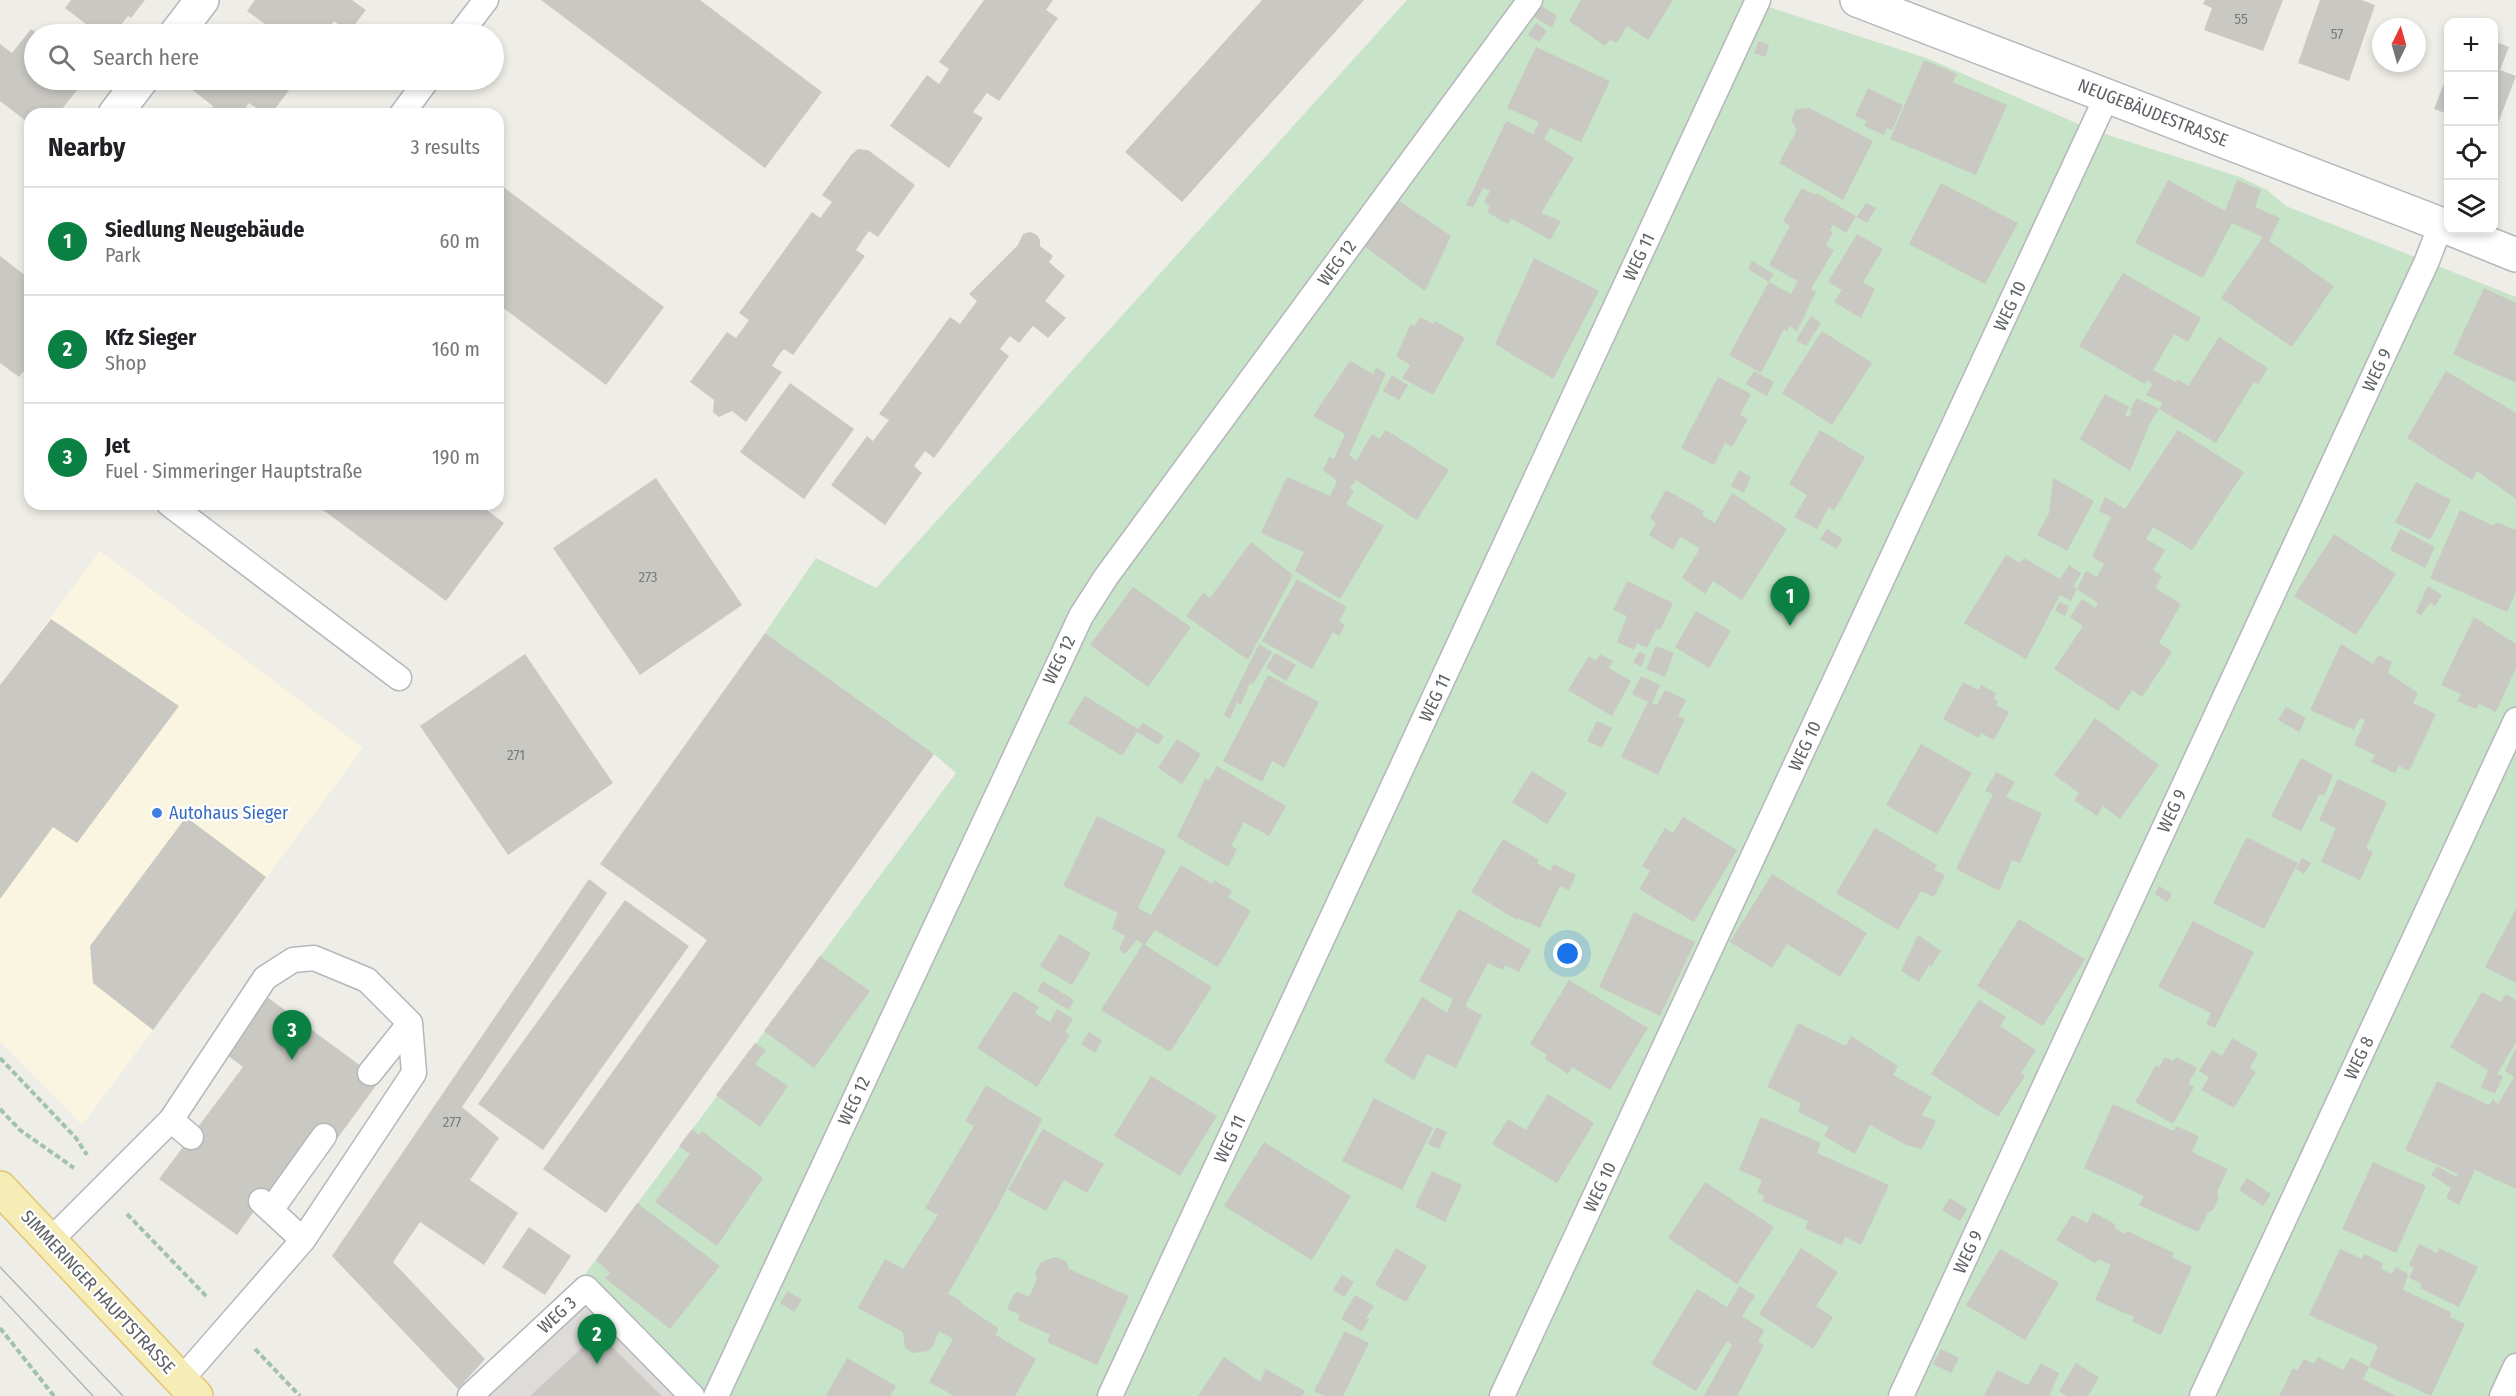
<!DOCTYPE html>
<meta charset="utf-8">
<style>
:root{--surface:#fff;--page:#f2f2f2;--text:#202124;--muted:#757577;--line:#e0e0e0;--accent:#0b8043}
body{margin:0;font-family:"Fira Sans Condensed",sans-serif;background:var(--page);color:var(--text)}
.controls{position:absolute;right:18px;top:18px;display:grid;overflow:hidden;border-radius:12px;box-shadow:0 3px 9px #0003}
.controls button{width:54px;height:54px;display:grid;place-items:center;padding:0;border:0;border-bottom:2px solid var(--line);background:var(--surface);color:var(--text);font:30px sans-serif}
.compass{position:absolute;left:2372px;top:18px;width:54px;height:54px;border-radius:50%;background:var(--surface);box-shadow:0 3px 9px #0003;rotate:5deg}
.you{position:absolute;left:1568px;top:954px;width:21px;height:21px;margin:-15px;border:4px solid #fff;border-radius:50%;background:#1a73e8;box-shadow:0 0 0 9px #1a73e833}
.badge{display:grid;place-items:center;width:39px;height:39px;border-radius:50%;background:var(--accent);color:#fff;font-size:20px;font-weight:700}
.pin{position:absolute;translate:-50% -50px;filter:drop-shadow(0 2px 3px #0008)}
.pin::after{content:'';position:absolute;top:32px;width:21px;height:18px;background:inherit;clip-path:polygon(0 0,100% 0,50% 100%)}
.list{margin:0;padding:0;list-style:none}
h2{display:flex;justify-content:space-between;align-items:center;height:78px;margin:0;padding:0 24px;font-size:26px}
h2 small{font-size:20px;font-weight:400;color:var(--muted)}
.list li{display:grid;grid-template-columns:39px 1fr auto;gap:18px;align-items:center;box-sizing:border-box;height:108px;padding:0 24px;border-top:2px solid var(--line)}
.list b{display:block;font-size:22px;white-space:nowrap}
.list p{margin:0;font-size:20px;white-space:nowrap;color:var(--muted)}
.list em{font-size:20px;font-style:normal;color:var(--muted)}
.icon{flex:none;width:33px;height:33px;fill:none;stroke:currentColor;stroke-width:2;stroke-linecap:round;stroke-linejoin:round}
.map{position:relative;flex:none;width:2516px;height:1396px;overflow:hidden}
.search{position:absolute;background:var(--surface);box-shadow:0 3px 9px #0003;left:24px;top:24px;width:480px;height:66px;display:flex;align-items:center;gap:15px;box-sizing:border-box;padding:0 21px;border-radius:33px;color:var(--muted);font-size:22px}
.panel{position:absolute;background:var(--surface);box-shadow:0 3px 9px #0003;left:24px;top:108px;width:480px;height:402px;border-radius:18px}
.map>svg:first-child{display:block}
</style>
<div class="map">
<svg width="2516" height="1396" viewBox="0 0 2516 1396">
<rect width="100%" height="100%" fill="#efede7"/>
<!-- commercial -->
<path fill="#faf5e0" d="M100,551L363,748L82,1125L0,1041V685Z"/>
<!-- industrial -->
<path fill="#dedcd9" d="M586,1288L692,1396H470Z"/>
<!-- green -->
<path fill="#c7e3c8" d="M1407,0H1747L1929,59L2092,130L2240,177L2267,190L2286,206L2516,297V1396H684L586,1288V1273L956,773L934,754L765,633L816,558L876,588Z"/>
<!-- building -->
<path fill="#cac8c3" d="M71,0H145L131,18L128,16L114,34H99L65,8Z
M255,0H352L366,10L349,32L334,21L325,33L321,31L318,34H279L247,11Z
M541,0H700L822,92L765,168Z
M984,0H1053L1046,10L1058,18L999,101L987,93L973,112L983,118L949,168L890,126L927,75L939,84L949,69L939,62Z
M1262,0H1364L1182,202L1125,152Z
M1581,0H1673L1648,40L1627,26L1617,43L1610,40L1605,46L1569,21Z
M2205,0H2283L2263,51L2204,30L2212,8L2203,4Z
M2320,0H2362L2375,5L2349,81L2298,63Z
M1542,6L1557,16L1552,28L1534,17Z
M1536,23L1547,31L1539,42L1528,35Z
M31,29L38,34H34V80H85L58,114H30V124L0,101V44L12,53Z
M1759,41L1769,45L1765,57L1754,53Z
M2494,41L2509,47L2500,70L2516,76L2494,134Z
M1536,47L1610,81L1581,142L1550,128L1544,139L1574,158L1541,213L1561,221L1550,240L1511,218L1508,224L1487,212L1490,206L1484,202L1490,191L1483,188L1473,207L1466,205L1506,121L1533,134L1539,122L1507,108Z
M1924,60L1957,74L1953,82L2007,105L1976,175L1890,139Z
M2448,73V114L2434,109Z
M199,80H286L293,85L271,114H265L249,103L241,114H208L213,106L191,89Z
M1868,88L1903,105L1892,130L1887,128L1884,135L1864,126L1867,121L1855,116Z
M1809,108L1873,141L1843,200L1779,163L1797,130L1791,120L1796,109Z
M858,149L868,150L915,185L878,237L869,231L863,239L856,250L865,256L793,355L784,349L778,356L772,366L782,372L746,422L732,411L719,417L713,412L714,400L690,382L727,332L736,338L749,320L739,313L812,212L820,218L832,202L822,195L851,155Z
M2168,180L2225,211L2237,180L2261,190L2255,207L2280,218L2269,241L2334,286L2292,347L2221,298L2263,237L2232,223L2203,278L2135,243Z
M498,183L664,307L606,385L498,304Z
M1941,183L2018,223L1985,284L1909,244Z
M1802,188L1815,195L1816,193L1856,216L1846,233L1833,225L1830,230L1833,232L1826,245L1834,250L1811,289L1816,292L1797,331L1790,326L1787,331L1784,329L1761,373L1729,355L1769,282L1748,269L1752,261L1774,274L1769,282L1791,294L1798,281L1769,265L1790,226L1783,221Z
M1398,200L1451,236L1425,291L1364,246Z
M1866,203L1876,208L1867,223L1857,217Z
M1030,232L1037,235L1040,240V246L1053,256L1049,262L1065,276L1045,301L1066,318L1048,338L1033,326L1019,343L1010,336L1000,349L1009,356L934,458L925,451L914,466L922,473L885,525L831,485L867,436L873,441L889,420L879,414L950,317L960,324L977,301L969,294L1018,245L1023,234Z
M1857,234L1883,249L1863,282L1875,289L1861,318L1834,302L1842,290L1828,282Z
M0,256L30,279V364L19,377L0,363Z
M1534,258L1599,291L1553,379L1495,344Z
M2123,273L2201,318L2188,342L2174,334L2153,370L2176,382L2178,379L2188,386L2219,337L2268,368L2258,384L2254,382L2216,443L2159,409L2150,423L2130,471L2080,439L2105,394L2129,407L2125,415L2129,417L2132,411L2130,410L2137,398L2159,409L2163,403L2146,395L2153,384L2147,380L2145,384L2079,346Z
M2484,288L2516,303V383L2453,354Z
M1811,316L1821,323L1806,346L1796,340Z
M1420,317L1433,324L1435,321L1465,338L1433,395L1402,378L1410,365L1396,356L1411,324L1415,326Z
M1822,331L1872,363L1832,425L1782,393Z
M1350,361L1373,374L1376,368L1386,373L1349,455L1356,461L1372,434L1379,439L1386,430L1449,470L1417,520L1356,480L1350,488L1354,491L1346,504L1384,526L1340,599L1295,571L1304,552L1261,533L1287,477L1330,496L1337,481L1323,470L1329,457L1334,459L1345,434L1313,416Z
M1754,371L1774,382L1767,396L1746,384Z
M2446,371L2516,413V499L2477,471L2472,480L2407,438Z
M1392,375L1408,385L1399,400L1383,391Z
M1718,377L1751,394L1740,415L1748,419L1732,447L1725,443L1714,465L1681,448Z
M790,383L854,429L804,499L740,452Z
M1820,430L1865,457L1834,511L1829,507L1817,529L1794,517L1807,495L1789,484Z
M2178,430L2244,472L2192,550L2153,527L2146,539L2165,550L2153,570L2162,576L2155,588L2181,604L2159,643L2172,652L2142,697L2132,690L2118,711L2054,669L2083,626L2070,617L2082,599L2095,608L2098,603L2077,589L2086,571L2097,577L2104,564L2092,557L2111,517L2099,511L2105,497L2125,509Z
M1739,470L1751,477L1744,493L1731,486Z
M656,478L742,605L640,675L553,548Z
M2053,478L2094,501L2067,551L2037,535L2049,513Z
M2416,482L2451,500L2430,540L2395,522Z
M1666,490L1704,511L1702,515L1715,523L1732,493L1787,529L1742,600L1713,581L1705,594L1682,578L1700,548L1680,537L1673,550L1649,535L1656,523L1650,518Z
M315,504H479L504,523L446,601Z
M2460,510L2494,526L2496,522L2516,530V592L2507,612L2430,578Z
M1827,529L1843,539L1836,549L1820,539Z
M2400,529L2435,547L2425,568L2390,550Z
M2334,534L2396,574L2356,635L2294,596Z
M1251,542L1293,575L1248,660L1186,616L1203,593L1210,598Z
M2006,555L2020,563L2024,558L2060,579L2069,565L2081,573L2073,587L2077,589L2071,601L2060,595L2026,659L1964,623Z
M1297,579L1347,607L1339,621L1345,625L1339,636L1333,632L1312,669L1262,641Z
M1627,581L1673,603L1660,630L1656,629L1647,648L1637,643L1634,650L1617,642L1627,616L1613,610Z
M2428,586L2442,595L2435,606L2430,603L2421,616L2416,612Z
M1133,587L1191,627L1148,687L1090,645Z
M2059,602L2069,606L2065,616L2055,611Z
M1696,611L1731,631L1709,668L1675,647Z
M2474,617L2516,644V668L2496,712L2479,704L2476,709L2457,701L2461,694L2441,685Z
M51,619L179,706L77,843L53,827L0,899V685Z
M765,633L934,754L606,1213L543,1169L707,940L600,864Z
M1259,644L1272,652L1253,684L1250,683L1241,705L1237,702L1230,719L1224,715Z
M2341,644L2373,664L2378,655L2392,662L2388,673L2418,693L2413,703L2436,714L2409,771L2399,766L2395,773L2371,762L2375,755L2354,745L2365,720L2360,718L2354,730L2310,710Z
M1656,646L1674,653L1665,677L1646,669Z
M1639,652L1646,655L1641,667L1633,662Z
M1275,653L1296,665L1286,681L1266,668Z
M525,654L613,783L508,855L420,726Z
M1600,654L1613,661L1609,668L1631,681L1612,716L1568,690L1589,656L1596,661Z
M1268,675L1319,702L1284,768L1272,761L1262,782L1223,761Z
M1641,676L1660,685L1652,703L1657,705L1665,690L1686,700L1678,716L1685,719L1658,775L1621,757L1648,702L1632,694Z
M1963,682L1979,690L1981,685L1996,693L1994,698L1998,701L1996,705L2009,712L1994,740L1981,733L1979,738L1943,719Z
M1085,696L1138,729L1143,723L1164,736L1158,745L1137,732L1122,756L1068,723Z
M2286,707L2306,718L2299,732L2278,720Z
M2095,718L2159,765L2120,819L2103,806L2097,816L2074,800L2079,793L2054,775Z
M1597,721L1612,728L1602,748L1587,741Z
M1177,739L1201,754L1182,784L1158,768Z
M1921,744L1972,773L1937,834L1886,805Z
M2301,758L2333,775L2325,794L2319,795L2301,831L2271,816Z
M1217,766L1286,806L1269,836L1244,822L1231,846L1237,849L1228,867L1177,837L1205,779L1209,780Z
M1532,771L1567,793L1547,824L1512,802Z
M1996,772L2015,782L2006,797L2042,813L2020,863L2012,860L1999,891L1956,869L1993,794L1985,791Z
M2338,779L2387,802L2366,848L2373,852L2360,880L2321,862L2336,828L2319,820Z
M1097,816L1166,850L1138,908L1151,915L1181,865L1212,884L1214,880L1232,891L1228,897L1251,911L1218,967L1155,930L1145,945L1212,987L1170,1052L1101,1010L1143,944L1137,940L1125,954L1119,949L1125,936L1112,929L1118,913L1063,886Z
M186,817L266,877L153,1030L93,983L90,946Z
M1683,817L1737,850L1694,922L1639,889L1650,871L1642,866L1665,828L1673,833Z
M1875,828L1937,865L1934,870L1945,875L1934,897L1921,891L1898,930L1836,893Z
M2247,837L2298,863L2264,929L2213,903Z
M1503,839L1539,860L1537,863L1550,871L1554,864L1576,875L1569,890L1560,886L1540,928L1518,918L1517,920L1471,892Z
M2302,858L2311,863L2304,874L2296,869Z
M1772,874L1867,933L1840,977L1787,944L1772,968L1730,942Z
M589,879L607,893L462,1107L499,1138L470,1180L518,1213L484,1265L420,1222L393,1262L485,1359L458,1389L332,1256Z
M2159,886L2172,894L2167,902L2155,894Z
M625,900L689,946L543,1150L478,1104Z
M1459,909L1531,950L1519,972L1505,965L1503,970L1488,963L1465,1006L1482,1015L1456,1068L1427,1054L1414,1080L1384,1061L1422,997L1447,1013L1453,999L1419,981Z
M2516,909V983L2485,967Z
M1634,912L1695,942L1660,1016L1599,987Z
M2019,919L2085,959L2043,1026L1977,986Z
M2193,921L2254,952L2215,1028L2206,1024L2211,1013L2158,987Z
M1060,934L1091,953L1072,985L1040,966Z
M1918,935L1941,951L1931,967L1929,965L1919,982L1901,971Z
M820,956L870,991L814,1068L764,1031Z
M1569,980L1648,1028L1610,1090L1572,1067L1568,1074L1545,1059L1547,1055L1530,1044Z
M1043,981L1074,1000L1069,1010L1037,991Z
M1014,991L1039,1007L1035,1013L1050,1022L1057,1009L1073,1019L1065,1032L1070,1035L1037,1087L977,1048Z
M2482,992L2501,1002L2506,994L2516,1000V1042L2497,1074L2503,1076L2495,1094L2481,1087L2488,1070L2450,1047Z
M267,997L380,1080L334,1143L313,1129L237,1235L159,1179L243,1067L226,1054Z
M1979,1000L2006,1017L2000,1026L2036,1050L2021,1073L2025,1076L1998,1117L1931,1074Z
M1798,1023L1846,1046L1851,1036L1898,1066L1893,1075L1932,1097L1922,1115L1936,1121L1922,1149L1906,1145L1870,1125L1855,1154L1824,1136L1829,1127L1798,1112L1801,1103L1767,1087Z
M1089,1032L1102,1040L1095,1053L1081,1044Z
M2232,1038L2258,1053L2250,1068L2256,1072L2234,1108L2201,1090L2209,1077L2199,1071L2212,1050L2222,1056Z
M755,1043L766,1050L755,1064L788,1086L760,1127L716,1095Z
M2516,1048V1189L2475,1170L2459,1205L2446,1198L2451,1188L2431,1175L2437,1166L2456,1177L2458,1174L2405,1150L2437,1081L2489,1105L2493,1099L2498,1104L2514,1077L2505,1071Z
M2165,1057L2173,1061L2176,1057L2197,1068L2188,1084L2194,1087L2173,1124L2135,1102L2156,1065L2159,1067Z
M1151,1076L1217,1116L1180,1176L1114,1136Z
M986,1085L1042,1119L998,1206L948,1294L958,1299L962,1304L998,1328L996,1335L1036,1359L1015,1396H954L929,1382L953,1339L939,1331L933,1346L928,1351L912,1353L905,1347L903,1332L858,1308L885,1259L903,1269L938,1215L925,1208L974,1126L965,1121Z
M1548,1094L1594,1123L1557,1183L1492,1144L1508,1119L1526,1130Z
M1374,1098L1433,1128L1402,1190L1342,1161Z
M2113,1104L2174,1131L2176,1126L2199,1136L2192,1152L2228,1169L2217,1192L2219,1197L2214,1209L2208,1213L2198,1232L2139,1205L2144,1196L2084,1168Z
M1761,1117L1821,1143L1817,1153L1889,1185L1861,1245L1845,1237L1842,1245L1805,1229L1808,1221L1762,1201L1764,1196L1757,1192L1762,1180L1739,1170Z
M1436,1127L1447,1132L1439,1149L1428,1144Z
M692,1129L699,1135L702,1131L763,1178L717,1246L655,1202L690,1154L679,1146Z
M1043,1129L1104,1164L1087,1193L1064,1180L1046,1211L1008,1190Z
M1264,1142L1351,1196L1312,1260L1224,1206Z
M2373,1162L2426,1186L2396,1253L2342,1229Z
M1432,1171L1462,1185L1445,1222L1415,1207Z
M2247,1178L2271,1194L2263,1206L2239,1190Z
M1705,1182L1774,1227L1737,1284L1668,1238Z
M1950,1198L1967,1209L1960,1221L1942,1210Z
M637,1203L720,1266L670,1329L605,1278L610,1273L596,1260Z
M2093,1212L2116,1225L2114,1228L2125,1234L2127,1231L2174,1253L2172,1257L2192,1267L2161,1335L2132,1321L2134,1317L2095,1300L2111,1265L2099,1259L2095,1263L2056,1240L2072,1215L2087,1223Z
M529,1227L571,1256L545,1295L502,1267Z
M2419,1244L2437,1253L2439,1248L2478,1267L2459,1307L2420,1288L2422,1284L2409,1278L2414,1268L2409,1265Z
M1396,1248L1427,1266L1406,1302L1375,1285Z
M1801,1248L1838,1272L1816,1306L1833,1317L1813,1349L1759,1314Z
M2000,1249L2059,1283L2025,1340L1966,1305Z
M2340,1249L2362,1259L2364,1254L2383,1263L2381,1269L2392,1274L2396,1267L2408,1274L2403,1290L2451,1312L2450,1317L2465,1324L2431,1396L2369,1367L2378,1346L2309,1315Z
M1055,1257L1066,1261L1069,1269L1129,1296L1097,1365L1047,1342L1050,1335L1018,1320L1020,1315L1007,1309L1014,1294L1018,1292L1029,1297L1037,1279L1035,1274L1041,1262Z
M1342,1275L1354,1282L1344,1297L1333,1290Z
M1740,1286L1755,1296L1742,1316L1764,1330L1758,1342L1764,1345L1737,1396H1704L1732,1345L1727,1341L1696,1391L1651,1364L1697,1289L1727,1307Z
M788,1291L802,1300L794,1312L780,1303Z
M1355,1295L1374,1306L1366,1318L1369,1319L1362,1332L1341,1319Z
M1345,1331L1369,1343L1343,1396H1325L1314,1391Z
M598,1333L662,1396H530Z
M1941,1349L1959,1358L1951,1373L1933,1364Z
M1224,1357L1260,1382L1266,1369L1305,1391L1302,1396H1198Z
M2318,1357L2343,1370L2351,1357L2369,1367L2363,1379L2396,1396H2279L2293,1368L2297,1371L2304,1359L2314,1364Z
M847,1358L896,1386L890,1396H826Z
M2041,1363L2059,1373L2049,1396H1984L1997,1370L2028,1385Z
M2076,1363L2099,1377L2088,1396H2067L2059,1391Z"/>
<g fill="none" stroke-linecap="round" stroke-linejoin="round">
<defs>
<path id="service" d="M460,34L486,0
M402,114L427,80
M169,504L399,678
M370,1073L410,1023
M171,1120L265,978L293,960L314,958L367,980L410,1023L414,1073L303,1240L181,1380
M261,1201L303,1240
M271,1210L324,1136
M50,1241L171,1120L191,1137
M470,1396L586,1288L692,1396
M716,1396L1081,616L1106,577L1530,0
M1110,1396L1758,0
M1502,1396L2107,96
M1901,1396L2427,261L2441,224
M2202,1396L2516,720
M2502,1396L2516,1366"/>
<path id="minor" d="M1857,0L2448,227
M176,34L202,0
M115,114L141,80
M2454,230L2516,255"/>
<path id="primary" d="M0,1188L196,1396"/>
</defs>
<!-- service casing -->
<use href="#service" stroke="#b4b6ba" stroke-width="27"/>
<!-- minor casing -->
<use href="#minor" stroke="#b4b6ba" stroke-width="36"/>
<!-- primary casing -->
<use href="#primary" stroke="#e0c56e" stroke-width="36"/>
<!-- path -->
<path stroke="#a1c3ac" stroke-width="4" stroke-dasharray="6 3" stroke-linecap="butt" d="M0,1058L76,1138L87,1155
M0,1109L20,1130L74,1168
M127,1214L207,1297
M0,1328L54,1396
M255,1349L300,1396"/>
<!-- service -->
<use href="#service" stroke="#fff" stroke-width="24"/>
<!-- minor -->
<use href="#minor" stroke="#fff" stroke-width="33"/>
<!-- primary -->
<use href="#primary" stroke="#f5edb5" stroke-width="33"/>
<!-- tram -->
<path stroke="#b4b5b5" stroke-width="1.5" d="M0,1267L123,1396
M0,1296L93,1396"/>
</g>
<!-- markers -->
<circle fill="#3f7fe0" stroke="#fff" stroke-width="2" cx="157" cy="813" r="6"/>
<g text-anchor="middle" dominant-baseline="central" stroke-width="4.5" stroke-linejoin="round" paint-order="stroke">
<!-- number labels -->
<g font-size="15" fill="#797b7c">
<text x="2241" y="19">55</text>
<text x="2337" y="34">57</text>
<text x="648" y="577">273</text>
<text x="516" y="755">271</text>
<text x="452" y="1122">277</text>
</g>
<!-- street labels -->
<g font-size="18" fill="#5e6165" stroke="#fff">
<text transform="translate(2153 113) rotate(21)">NEUGEBÄUDESTRASSE</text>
<text transform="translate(1639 257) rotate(-65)">WEG 11</text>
<text transform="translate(1337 263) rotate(-54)">WEG 12</text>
<text transform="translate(2010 306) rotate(-65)">WEG 10</text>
<text transform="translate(2377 370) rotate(-65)">WEG 9</text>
<text transform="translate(1059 660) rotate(-64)">WEG 12</text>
<text transform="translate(1435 698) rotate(-65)">WEG 11</text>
<text transform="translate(1805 746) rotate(-65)">WEG 10</text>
<text transform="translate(2172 811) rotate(-65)">WEG 9</text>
<text transform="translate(2359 1058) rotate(-65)">WEG 8</text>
<text transform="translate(854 1101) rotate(-65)">WEG 12</text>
<text transform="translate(1230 1139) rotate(-65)">WEG 11</text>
<text transform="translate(1600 1187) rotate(-65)">WEG 10</text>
<text transform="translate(1968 1252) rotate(-65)">WEG 9</text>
<text transform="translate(98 1292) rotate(47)">SIMMERINGER HAUPTSTRASSE</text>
<text transform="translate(557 1315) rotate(-43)">WEG 3</text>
</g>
<!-- shop labels -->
<g font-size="18" fill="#366cbe" stroke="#fff" text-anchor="start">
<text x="169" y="813">Autohaus Sieger</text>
</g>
</g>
</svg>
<div class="controls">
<button>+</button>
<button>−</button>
<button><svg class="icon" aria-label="locate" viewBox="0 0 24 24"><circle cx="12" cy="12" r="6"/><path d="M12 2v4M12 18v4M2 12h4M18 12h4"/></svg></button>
<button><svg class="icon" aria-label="layers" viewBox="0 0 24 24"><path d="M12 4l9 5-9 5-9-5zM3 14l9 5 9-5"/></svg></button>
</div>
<svg class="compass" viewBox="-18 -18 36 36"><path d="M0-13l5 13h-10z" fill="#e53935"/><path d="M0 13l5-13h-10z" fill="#757577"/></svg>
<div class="you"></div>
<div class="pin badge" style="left:1790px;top:626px">1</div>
<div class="pin badge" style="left:597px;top:1364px">2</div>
<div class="pin badge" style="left:292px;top:1060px">3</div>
<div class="search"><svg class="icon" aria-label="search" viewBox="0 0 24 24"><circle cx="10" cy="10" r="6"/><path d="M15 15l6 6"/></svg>Search here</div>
<section class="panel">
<h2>Nearby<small>3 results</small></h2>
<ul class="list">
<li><span class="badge">1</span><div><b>Siedlung Neugebäude</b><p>Park</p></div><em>60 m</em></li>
<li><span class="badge">2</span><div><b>Kfz Sieger</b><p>Shop</p></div><em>160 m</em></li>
<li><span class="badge">3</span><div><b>Jet</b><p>Fuel · Simmeringer Hauptstraße</p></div><em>190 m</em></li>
</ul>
</section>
</div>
